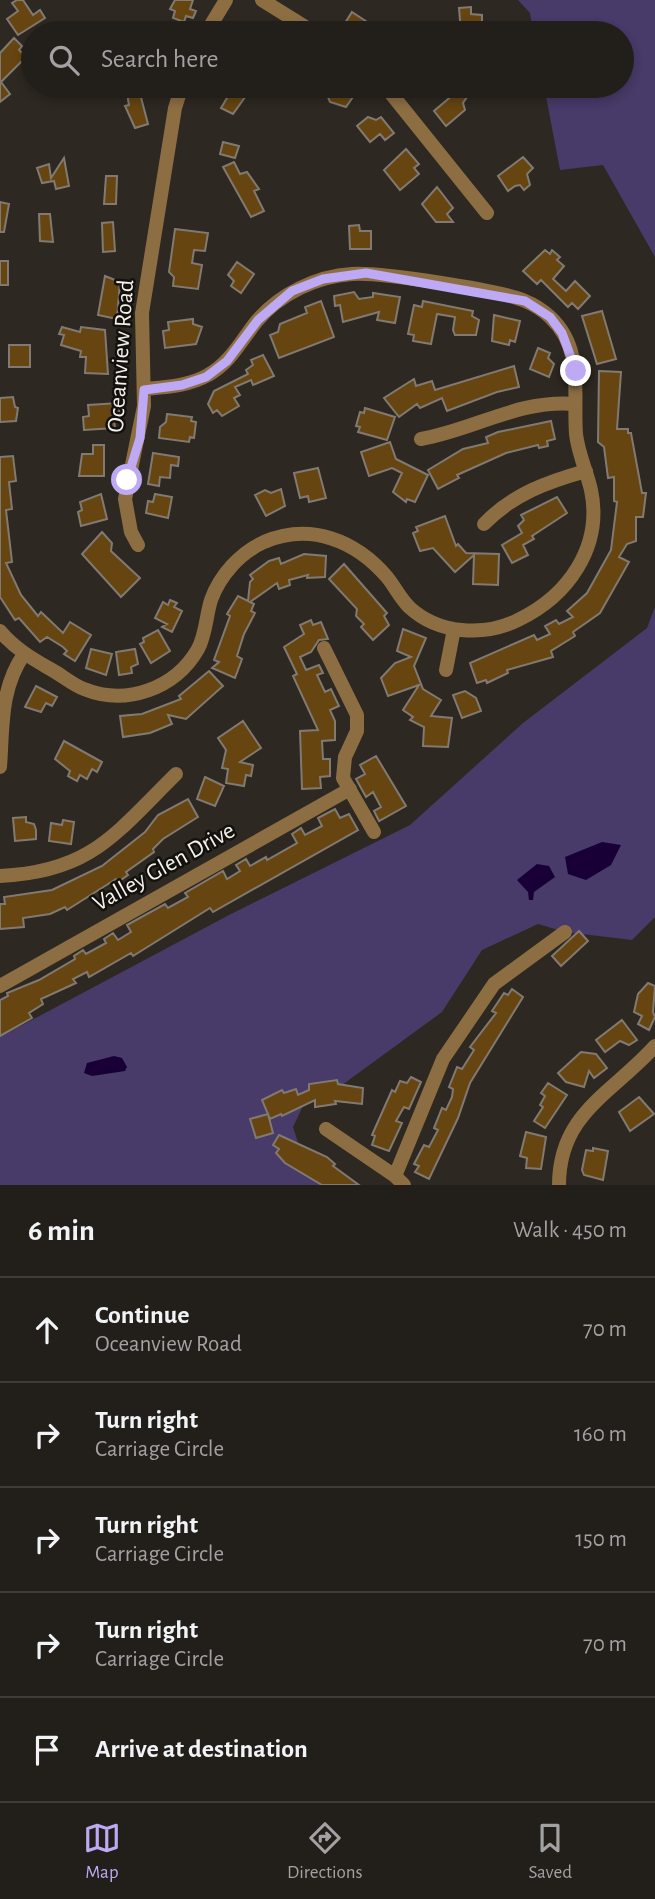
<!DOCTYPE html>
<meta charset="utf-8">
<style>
:root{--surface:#221e19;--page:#2a2722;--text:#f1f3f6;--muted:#a2a2a2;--line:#3f3c38;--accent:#bea9f4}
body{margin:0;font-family:"Alegreya Sans",sans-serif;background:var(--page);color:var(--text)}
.stop{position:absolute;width:21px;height:21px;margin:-16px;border:5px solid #bea9f4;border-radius:50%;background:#fff}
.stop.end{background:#bea9f4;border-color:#fff;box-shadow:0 2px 7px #0008}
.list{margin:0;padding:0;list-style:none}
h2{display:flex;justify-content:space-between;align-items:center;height:91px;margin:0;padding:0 28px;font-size:30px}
h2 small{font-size:23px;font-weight:400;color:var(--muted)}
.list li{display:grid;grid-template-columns:46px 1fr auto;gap:21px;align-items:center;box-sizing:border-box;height:105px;padding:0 28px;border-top:2px solid var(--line)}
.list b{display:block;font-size:26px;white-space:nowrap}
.list p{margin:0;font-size:23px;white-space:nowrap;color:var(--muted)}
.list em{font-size:23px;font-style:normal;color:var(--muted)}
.icon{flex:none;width:38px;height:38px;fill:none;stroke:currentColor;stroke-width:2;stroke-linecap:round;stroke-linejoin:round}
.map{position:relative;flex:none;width:655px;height:1185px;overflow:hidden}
.search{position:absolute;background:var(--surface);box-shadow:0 4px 10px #0003;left:21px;right:21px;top:21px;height:77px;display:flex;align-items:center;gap:18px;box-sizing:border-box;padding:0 24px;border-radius:38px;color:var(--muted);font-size:26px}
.sheet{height:616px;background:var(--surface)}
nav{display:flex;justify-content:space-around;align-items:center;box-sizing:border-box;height:98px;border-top:2px solid var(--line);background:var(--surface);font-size:19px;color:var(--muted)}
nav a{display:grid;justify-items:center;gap:4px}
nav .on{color:var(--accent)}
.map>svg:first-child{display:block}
</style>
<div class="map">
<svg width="655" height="1185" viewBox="0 0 655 1185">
<rect width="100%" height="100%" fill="#2d2821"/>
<!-- green -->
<path fill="#483a69" d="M518,0H655V257L603,165L560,170L544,86H622V33H533L530,13Z
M655,607V917L632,940L565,932L538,924L482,950L442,1012L338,1088L303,1106L293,1127L303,1158L344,1185H0V1037L229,915L410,825L523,723L647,628Z"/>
<!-- water -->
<path fill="#180036" d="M602,842L621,845L611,865L586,880L568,874L565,857Z
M537,864L549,866L555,877L534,892L533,900H529L528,892L517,880Z
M114,1056L122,1058L127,1067L125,1071L92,1076L84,1073L87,1063Z"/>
<!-- building -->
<path fill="#664510" stroke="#817a72" stroke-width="2" d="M17,0H23L33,15L40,10L45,18L18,35L7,19L18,11L12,3Z
M175,0H193L190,9L196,11L193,18L186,16L184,22L173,18L175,11L170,9Z
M471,7V14L482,15V33H461L459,8Z
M352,12L384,33H362L357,30L356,33L345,23Z
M14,38L22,46L19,50L26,57L1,82L10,94L0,102V53Z
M138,86L148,124L135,128L125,106L129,105L126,88Z
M234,86H253L233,114L221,108Z
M334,86H350L357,91L346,107L330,102L327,95Z
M460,89L467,97L463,103L465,110L446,126L434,111Z
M368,117L376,120L381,117L394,133L385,140L380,134L370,142L357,126Z
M223,142L239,146L235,158L220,154Z
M406,149L419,164L414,168L419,174L400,190L384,170Z
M523,157L533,168L527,174L530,185L524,190L520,185L515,186L508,191L498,176Z
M64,158L69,186L56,189L54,181L42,183L37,168L49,164L51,178Z
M234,162L240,174L247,172L259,189L254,191L264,211L251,217L223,167Z
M106,176H117L116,204H104Z
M437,187L453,208L447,214L453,222H436L422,204Z
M0,202L9,204L4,232H0Z
M39,214H50L53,242L40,241Z
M113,222L115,251L103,252L102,223Z
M359,225L360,231H371V249H350L349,226Z
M175,229L208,233L205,251L194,250L192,263L202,265L198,289L173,286L174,277L169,272Z
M545,250L550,254L552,250L560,257L557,260L564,266L553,279L566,291L575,281L590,296L578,309L572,303L568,307L541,280L537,284L523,271Z
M0,261H8V285H0Z
M237,262L254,274L241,293L231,286L234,281L228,275Z
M105,276L120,282L117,319L98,315Z
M354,292L359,299L373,297V293L400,297L395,323L377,320L379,312L343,322L340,305L335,306L334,296Z
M321,301L334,337L279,358L270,335L278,332L280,324L307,313L305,307Z
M423,301L473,311L472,316L479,320L476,335H455L453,330L455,317L437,314L431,344L413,341L414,335L408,334L414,305L422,307Z
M602,311L616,359L597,364L582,316Z
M494,315L520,321L515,342L510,340L509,345L492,341Z
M193,319V324L202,327L196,344L165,348L163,331L169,330L168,322Z
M62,327L80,332L81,327L105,330L108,374L85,373L86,357H80L81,351L61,345L64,335L59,334Z
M9,345H30V367H9Z
M538,348L550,353L548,358L554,364L549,377L530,369Z
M263,355L274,376L253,385L251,380L235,387L240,395L234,398L239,406L222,416L217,410L213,413L208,404L214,391L248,374L246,370L253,365L251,360Z
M514,366L519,387L497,392L447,411L442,398L420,408L417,404L399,417L384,398L414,379L416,386L432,381L435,390Z
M599,371L621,372L617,429H628V433H631L642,493H646L643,517H636V541L627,544L619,557L629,562L600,613L573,632L575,636L551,651L553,657L507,670L508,673L487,683L486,680L477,683L470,663L534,635L537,640L550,634L545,626L556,620L559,624L573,617L567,611L587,593L611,550L617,502L614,501V477L608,478L604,447L598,442Z
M13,397L15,407L18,408L16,421L0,422V398Z
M119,403L120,420H114L115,428L84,430L83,417L89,416L88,405Z
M365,408L395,417L387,440L358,432L360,427L356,426L360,412L364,413Z
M167,414L192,417L191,421L196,422L194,438L190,437L189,442L159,438L160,427L166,422Z
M551,421L555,439L547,441L548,446L539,448L538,445L506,453L457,475L459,478L438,489L428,470L463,449L488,443L486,437L498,432Z
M390,442L396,459L428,475L415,502L407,499L406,502L393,492L402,473L392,468L369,476L361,452Z
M93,445H104V476H79L82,454H93Z
M153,453L179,457L178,466L171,465L170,478L160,477L159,486L148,484Z
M13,456L16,481L9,482L12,509L6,510L12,562L6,563L21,595L38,616L41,612L63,633L70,622L91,635L75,661L64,654L67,651L63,647L47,637L40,642L19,618L15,620L0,597V457Z
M318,468L326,498L309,502L308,496L300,498L294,473Z
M281,489L285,506L266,516L255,495L265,490L271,493Z
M101,494L107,519L81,526L78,512L82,510L80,502Z
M155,494L172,497L168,518L146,513L148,501L153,502Z
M557,497L567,513L532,536L534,539L523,545L528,555L512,563L502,545L522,533L518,526L524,520L521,515Z
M445,516L456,546L458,544L466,553L499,554L498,585L473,584L474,555L455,572L433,548L420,551L413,533L418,531L416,527Z
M102,532L112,543L111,551L140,578L121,597L82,554Z
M304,554L326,556L325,577L307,578L308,575L289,580L290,585L279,589L277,583L250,602L254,604L251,611L255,613L244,634L237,656L242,659L235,678L212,668L219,662L214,660L230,616L227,614L238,596L248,601L250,582L253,579L250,575L269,561L279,558L281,564Z
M344,564L387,613L384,616L389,625L373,640L361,627L364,624L356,616L357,609L329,579Z
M170,600L177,603L174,607L182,611L172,632L162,627L167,624L155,618L163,602L168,605Z
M311,620L313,625L321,622L328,639L319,640L311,652L300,657L306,670L319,665L323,673L317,675L325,692L331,689L339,706L330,710L335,721V740L322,741L323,759H330V776L320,777L321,788L302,789L300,731L318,730L293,676L297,674L284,647L304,634L300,625Z
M403,629L426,638L414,666L423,689L441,700L431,716L452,718L448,747L423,746L424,727L410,720L413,717L403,710L419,685L388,696L381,678L395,663L411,657L397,651Z
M158,630L170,651L151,663L140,644L144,642L143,638Z
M91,649L112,654L106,675L86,668Z
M135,649L138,664L131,667L132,673L119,675L116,652Z
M209,671L223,686L186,719L168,715L172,724L150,733L123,737L120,716L142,714L181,699L179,696Z
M36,686L57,697L52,706L46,703L41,712L25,707Z
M465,691L476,698L481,711L462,718L453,695Z
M243,721L261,748L240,762L253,765L251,776L246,775L244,786L226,783L228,769L222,768L226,750L218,738Z
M64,741L102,762L97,772L92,769L87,779L80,775L77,781L68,776L70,771L55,759Z
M376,756L406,806L379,821L374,811L381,807L373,792L366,797L356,779L365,774L360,765Z
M205,777L224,786L215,806L197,799Z
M188,799L198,817L163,839L153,849L154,852L126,872L128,875L118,882L116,879L67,910L65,907L50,914L23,918L24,927L0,929V904H5L4,897L52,890L102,866L145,832L158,815Z
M335,809L340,818L349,814L358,830L213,912L210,908L133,956L131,953L89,977L87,972L73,979L76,983L41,999L43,1004L29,1013L32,1018L0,1036V1000L8,996L7,993L39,980L75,959L74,956L83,950L86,954L106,943L104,939L113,933L118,940L131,932L127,925L165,904L168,908L188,897L185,893L223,871L227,879L240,871L236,865L246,859L250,866L266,857L267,860L297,843L292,834L301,828L305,835L322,826L318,818Z
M26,817V822L34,824L36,830V839L15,841L13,818Z
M63,820L74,822L71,844L49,841L51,823L62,825Z
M579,931L588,941L561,966L552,956Z
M648,983L655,986L653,1012L655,1017L649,1030L638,1024L642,1016L634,1012L638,994Z
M512,989L523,997L470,1083L458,1118L429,1179L415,1172L419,1166L414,1164L424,1145L429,1147L438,1130L434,1128L442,1108L446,1110L452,1097L453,1089L449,1087L457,1067L462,1069L474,1050L470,1047L496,1013L492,1011L504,993L508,995Z
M622,1020L637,1040L629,1045L620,1041L605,1052L596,1040Z
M581,1052L596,1054L607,1068L594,1078L589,1071L584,1087L566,1082L558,1073Z
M411,1077L421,1082L409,1109L404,1107L396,1121L402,1123L389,1151L372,1145L375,1136L372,1135L392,1090L395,1092L400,1081L407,1083Z
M337,1080L338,1084L363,1088L362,1104L335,1101L336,1104L315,1107V1100L282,1116L281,1114L270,1119L262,1100L282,1090L284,1093L296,1089L298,1095L309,1090V1084Z
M548,1083L567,1095L545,1128L534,1121L543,1107L540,1105L545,1096L541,1093Z
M639,1097L654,1114L630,1131L619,1112Z
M268,1114L273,1133L256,1138L250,1119Z
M526,1132L546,1137L541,1169L526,1168L527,1158L520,1156Z
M279,1135L327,1157L335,1164L333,1166L359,1185H322L285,1163L276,1153L279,1149L273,1145Z
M593,1148L608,1151L603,1180L584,1175L582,1170L586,1150L593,1151Z"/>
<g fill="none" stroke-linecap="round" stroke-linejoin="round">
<!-- minor -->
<path stroke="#8d6e43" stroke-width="14" d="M262,0L315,33
M206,33L226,0
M385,86L487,213
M421,439C474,430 519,399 575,404
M484,524C513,494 547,482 586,471
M138,545L131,532L125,499L144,406L142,313L175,108L182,86
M0,631C15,649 33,659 52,670C63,676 73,685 84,689C126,706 175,689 198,649C206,634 206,616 211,600C220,575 240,553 264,542C311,522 356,541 387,577C395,587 400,598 409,607C438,634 484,637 518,620C568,596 603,547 591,490C587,472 578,453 576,434C573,393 584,348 550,317C544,311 533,304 525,301C501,290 379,272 352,274C317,276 279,294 256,322C241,341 230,363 208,375C189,386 166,387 144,389
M324,648L357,715V731L345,757L343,778L374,832
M446,670L454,629
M0,767C3,726 0,689 24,654
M0,876C91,872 115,834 176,774
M0,986L350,789
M326,1129L395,1176L404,1185
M395,1176L443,1059L494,984L565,932
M559,1185C559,1113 613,1093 655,1046"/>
</g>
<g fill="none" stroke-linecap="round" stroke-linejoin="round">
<!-- route -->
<path stroke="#bea9f4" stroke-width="9" d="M127,480L140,438L144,390L182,385L206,377L227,361L258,320L292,291L323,279L366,273L525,301L550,317L562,333L576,371"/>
</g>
<g text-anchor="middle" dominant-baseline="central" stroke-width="5" stroke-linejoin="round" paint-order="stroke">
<!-- street labels -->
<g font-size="24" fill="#f4f1ec" stroke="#13110e">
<text transform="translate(121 356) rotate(-86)">Oceanview Road</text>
<text transform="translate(164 867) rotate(-29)">Valley Glen Drive</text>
</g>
</g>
</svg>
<div class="stop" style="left:127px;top:480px"></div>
<div class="stop end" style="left:576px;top:371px"></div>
<div class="search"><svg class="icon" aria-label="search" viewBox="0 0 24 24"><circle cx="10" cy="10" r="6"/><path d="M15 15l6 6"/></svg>Search here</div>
</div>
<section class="sheet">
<h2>6 min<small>Walk · 450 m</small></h2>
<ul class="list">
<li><svg class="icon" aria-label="ahead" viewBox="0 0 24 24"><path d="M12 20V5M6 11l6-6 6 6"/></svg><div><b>Continue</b><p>Oceanview Road</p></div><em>70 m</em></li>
<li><svg class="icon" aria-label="right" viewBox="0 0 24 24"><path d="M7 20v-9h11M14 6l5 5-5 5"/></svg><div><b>Turn right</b><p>Carriage Circle</p></div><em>160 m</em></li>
<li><svg class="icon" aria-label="right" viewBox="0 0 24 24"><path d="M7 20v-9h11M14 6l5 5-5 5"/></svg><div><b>Turn right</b><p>Carriage Circle</p></div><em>150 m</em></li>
<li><svg class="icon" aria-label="right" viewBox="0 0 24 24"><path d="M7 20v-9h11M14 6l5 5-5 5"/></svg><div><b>Turn right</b><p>Carriage Circle</p></div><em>70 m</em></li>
<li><svg class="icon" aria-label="arrive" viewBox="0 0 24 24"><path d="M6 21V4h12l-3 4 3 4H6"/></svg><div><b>Arrive at destination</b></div></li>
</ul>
</section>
<nav>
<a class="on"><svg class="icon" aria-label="map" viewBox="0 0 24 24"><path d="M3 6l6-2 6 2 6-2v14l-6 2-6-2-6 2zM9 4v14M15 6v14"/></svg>Map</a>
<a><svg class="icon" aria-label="directions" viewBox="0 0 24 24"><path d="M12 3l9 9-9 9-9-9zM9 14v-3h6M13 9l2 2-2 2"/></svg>Directions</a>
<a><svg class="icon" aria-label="saved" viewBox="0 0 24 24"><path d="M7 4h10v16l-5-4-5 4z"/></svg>Saved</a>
</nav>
